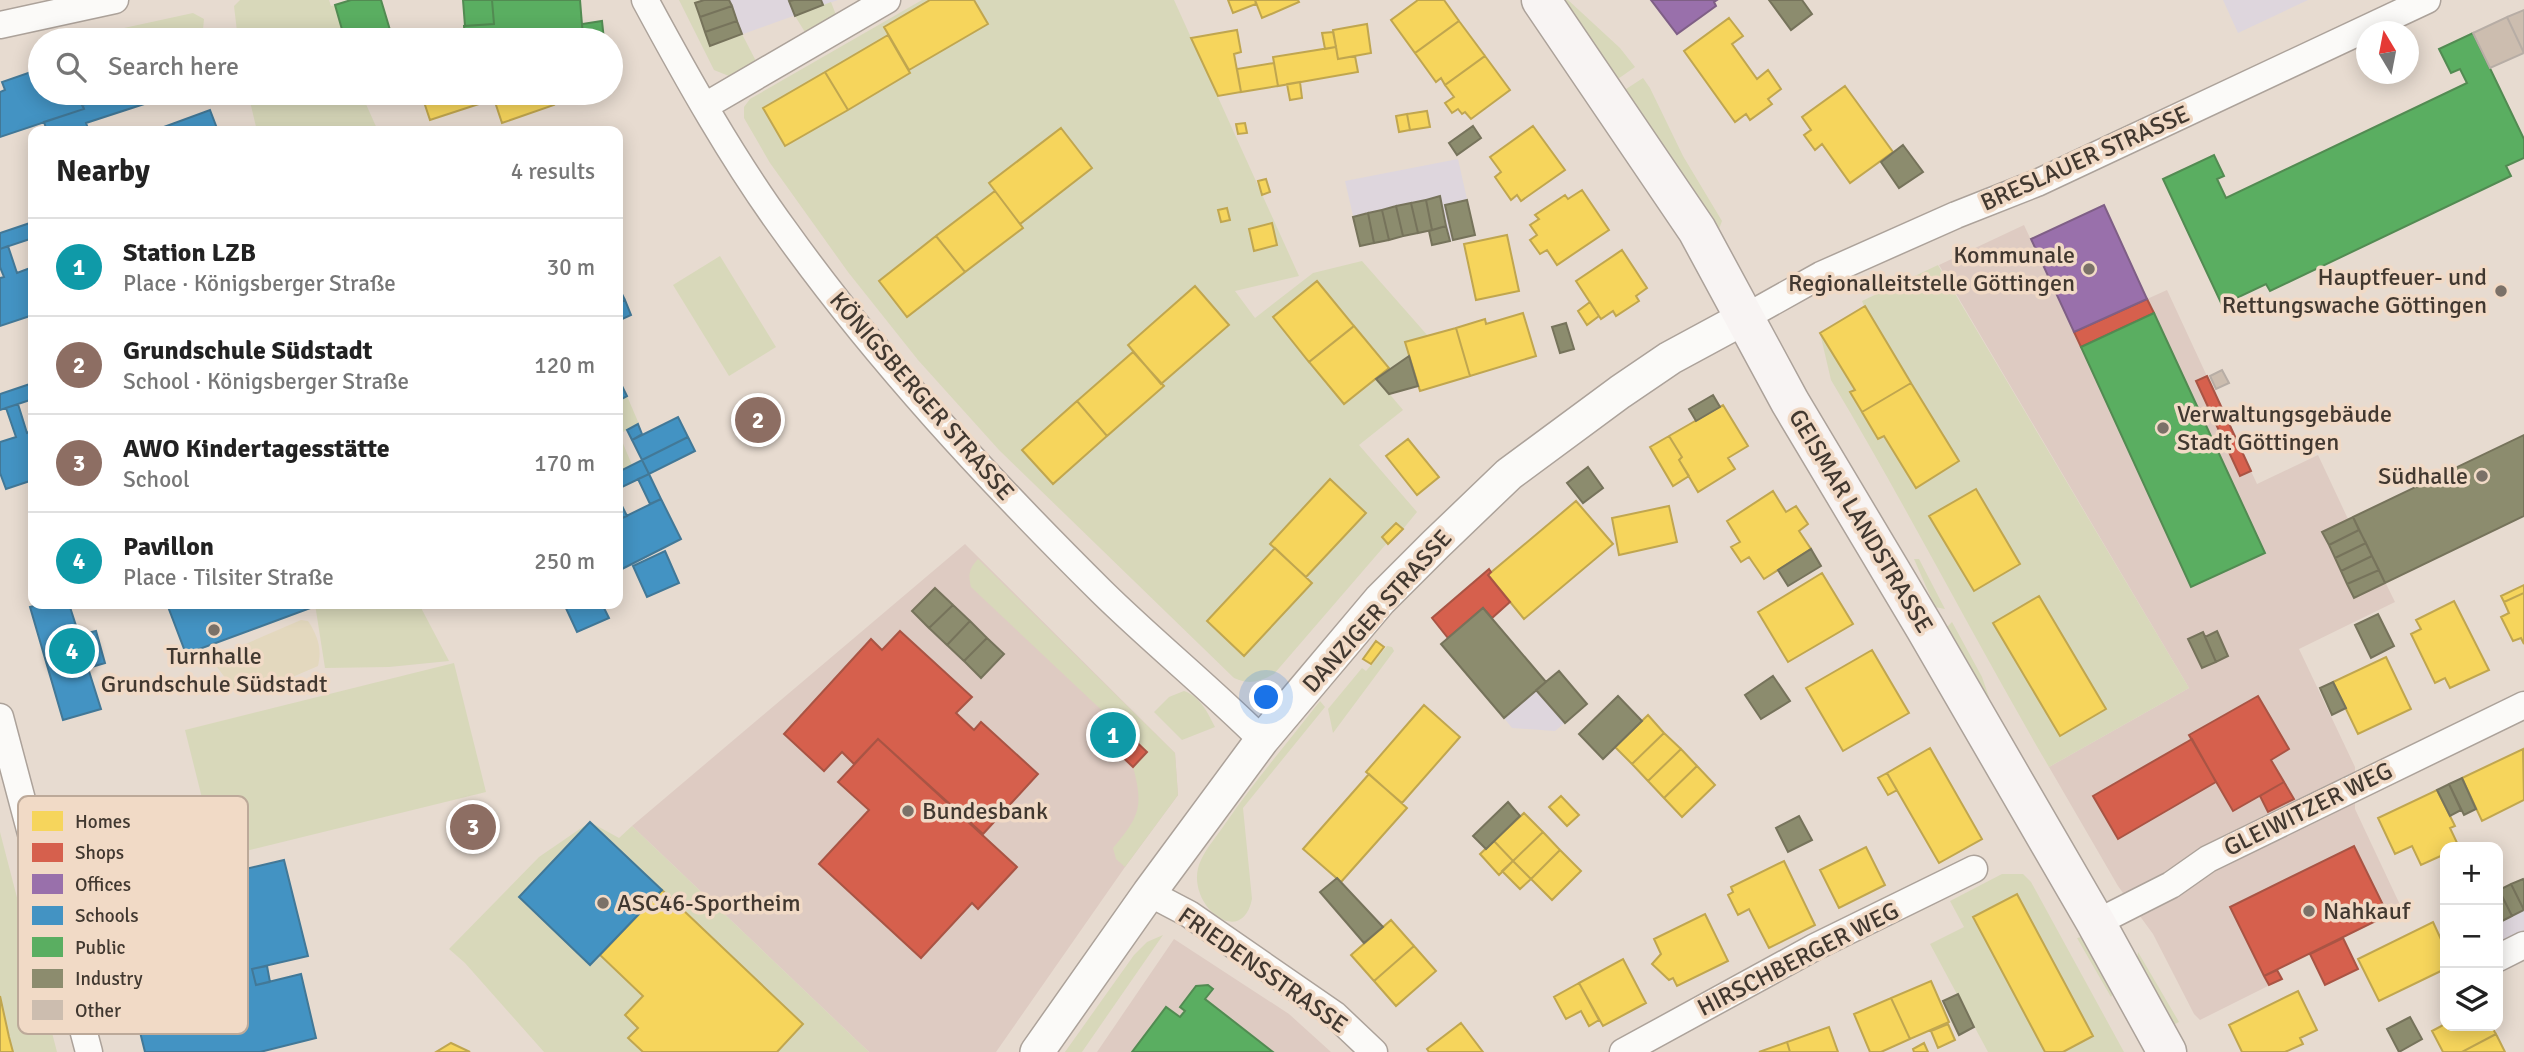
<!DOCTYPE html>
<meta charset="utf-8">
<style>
:root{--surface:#fff;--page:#f2f2f2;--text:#222;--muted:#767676;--line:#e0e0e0;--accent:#ea580c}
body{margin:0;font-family:Signika,sans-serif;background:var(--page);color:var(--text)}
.controls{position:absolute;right:21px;bottom:21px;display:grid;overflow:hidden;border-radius:14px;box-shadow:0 4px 18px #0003}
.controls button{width:63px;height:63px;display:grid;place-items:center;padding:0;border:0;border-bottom:2px solid var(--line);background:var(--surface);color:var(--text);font:35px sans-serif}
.compass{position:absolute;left:2356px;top:21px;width:63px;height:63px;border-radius:50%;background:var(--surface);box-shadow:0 4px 18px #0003;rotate:350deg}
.you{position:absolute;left:1267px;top:698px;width:24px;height:24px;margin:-18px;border:5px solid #fff;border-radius:50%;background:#1a73e8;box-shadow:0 0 0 10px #1a73e833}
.badge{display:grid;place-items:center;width:46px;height:46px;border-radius:50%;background:var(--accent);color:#fff;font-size:23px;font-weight:700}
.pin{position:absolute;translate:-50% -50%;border:4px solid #fff;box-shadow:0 2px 7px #0006}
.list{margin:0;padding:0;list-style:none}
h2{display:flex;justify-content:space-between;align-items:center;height:91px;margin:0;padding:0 28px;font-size:30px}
h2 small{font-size:23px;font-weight:400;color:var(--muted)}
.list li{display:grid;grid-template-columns:46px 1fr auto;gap:21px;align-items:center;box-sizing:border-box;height:98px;padding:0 28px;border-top:2px solid var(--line)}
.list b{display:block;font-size:26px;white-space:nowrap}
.list p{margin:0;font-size:23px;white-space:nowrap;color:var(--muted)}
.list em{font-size:23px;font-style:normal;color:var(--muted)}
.icon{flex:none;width:38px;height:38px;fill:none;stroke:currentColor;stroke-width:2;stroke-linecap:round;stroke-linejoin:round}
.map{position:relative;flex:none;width:2524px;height:1052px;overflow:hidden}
.search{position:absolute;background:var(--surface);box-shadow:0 4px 18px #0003;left:28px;top:28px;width:595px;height:77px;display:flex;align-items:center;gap:18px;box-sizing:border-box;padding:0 24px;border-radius:38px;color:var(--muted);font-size:26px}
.panel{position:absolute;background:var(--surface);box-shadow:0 4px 18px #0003;left:28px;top:126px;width:595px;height:483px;border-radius:14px}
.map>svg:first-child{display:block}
</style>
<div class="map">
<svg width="2524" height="1052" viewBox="0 0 2524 1052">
<rect width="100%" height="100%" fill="#e7dbd0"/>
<!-- commercial -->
<path fill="#decbc2" d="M2024,225L2074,332L2167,290L2257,484L2318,455L2348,519L2353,517L2395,602L2299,649L2355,767V809L2402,909L2278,969L2282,979L2200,1020L2194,1014L2153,934L2118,886L2049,767L2189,688L1939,265Z
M965,544L1175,753L1178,795L1125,867L996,1052H869L632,826Z
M1174,939L1289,1014L1331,1052H1097Z"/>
<!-- industrial -->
<path fill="#ded6dd" d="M704,0H838L710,46L695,3Z
M2223,0H2308L2238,33Z
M1458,159L1475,235L1450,241L1446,226L1360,246L1345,181Z
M1559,671L1587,704L1555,731L1512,728L1504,718Z
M2524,878V938L2498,950V891Z"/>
<!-- green -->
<path fill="#d8d8ba" d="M240,0H329L331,6L335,5L345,40H238L234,6Z
M679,0H704L695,4L710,46L742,34L758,65L734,78L714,70Z
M922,0H1174L1299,276L1235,291L1255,318L1313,273L1362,261L1428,336L1406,342L1409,356L1376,378L1403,410L1359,445L1417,512L1403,529L1396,523L1382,536L1387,543L1274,674C1259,682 1250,685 1234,678L999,450L918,360L848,272L770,163L744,118V107L750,99Z
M1561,0H1568L1620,48L1635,67L1615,81Z
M831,2L838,20L808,37L795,16Z
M193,13L204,19L202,40H79L78,38Z
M1643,78L1650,88L1683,156L1722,221L1719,229L1623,91Z
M248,93H361L378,131H257Z
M720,256L776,347L729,376L673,285Z
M1938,265L2189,688L2049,767C1974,639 1907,507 1831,380L1820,333L1864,306L1862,301Z
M627,396L639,424L619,434L632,465L618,472V401Z
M978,559L1175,753L1178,795L1125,867L1116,859L1113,848C1139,817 1144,807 1133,767L1146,752L971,587C968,574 969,569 978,559Z
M1914,559H1919L1945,609L1935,607Z
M315,604H419L449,661L389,667L325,668Z
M1952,622L1982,677L1989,697L1986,700L1946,628Z
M1387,646L1392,647L1394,651L1333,733L1328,709L1362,668L1366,671Z
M454,663L486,792L217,858L185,730Z
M1184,691C1200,696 1208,713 1215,727L1182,740L1154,712L1169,697Z
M1320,701L1325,707L1243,808L1252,899C1241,952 1181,901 1201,860C1207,847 1217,836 1225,824C1254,782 1288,742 1320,701Z
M590,822L619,838L632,826L869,1052H544L465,963L449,949L539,857Z
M0,832L57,1052H0Z
M2002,874H2023L2031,882L2124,1052H1988L1930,944L1964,927L1950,901Z
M1163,935L1082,1052H1065L1134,955L1147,942Z
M2082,937L2086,941L2115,991L2111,997L2077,938Z
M2138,952L2179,1022L2171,1026L2137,960Z"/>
<!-- sand -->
<path fill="#e3d8be" d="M301,620L308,621C318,636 322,649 318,666L253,694L235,691L211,659Z"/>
<!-- homes -->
<path fill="#f6d55c" stroke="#c0a64f" stroke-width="2" d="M930,0H974L988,24L909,70L884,27Z
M1228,0H1255L1256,4L1233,13Z
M1255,0H1298L1299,2L1262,18Z
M1418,0H1444L1459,21L1415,53L1391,20Z
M1729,18L1743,36L1732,44L1757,79L1768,70L1781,89L1768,99L1772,104L1750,120L1746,114L1735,122L1684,51Z
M1459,21L1485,56L1445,85L1441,78L1436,82L1415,53Z
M1367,24L1371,53L1338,59L1333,30Z
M1237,30L1241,52L1234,54L1241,92L1218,96L1191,38Z
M1333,32L1336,47L1325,49L1322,33Z
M888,35L910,73L848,110L825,72Z
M1336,47L1338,59L1355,56L1358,72L1278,86L1273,57Z
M1485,56L1510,90L1471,119L1465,112L1462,114L1458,109L1452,113L1445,103L1454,97L1445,85Z
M1274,63L1278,86L1241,92L1237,69Z
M825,72L848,110L785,146L763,108Z
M1300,82L1302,98L1290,100L1287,84Z
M1845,86L1893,152L1850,183L1822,144L1815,150L1804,135L1811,130L1802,117Z
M421,93H492L494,99L430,120Z
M492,93H550L554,105L502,123Z
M1427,111L1430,127L1410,130L1407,114Z
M1407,114L1410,130L1399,132L1396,116Z
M1245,123L1247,133L1238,134L1236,124Z
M1533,126L1565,170L1521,201L1517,195L1511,200L1495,177L1501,172L1490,157Z
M1061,128L1092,168L1020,224L989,183Z
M1266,179L1270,192L1262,195L1258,181Z
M1582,190L1609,230L1557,265L1547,250L1540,254L1530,240L1537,235L1530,225L1539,219L1535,215L1565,195L1568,199Z
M995,191L1023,228L965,272L936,236Z
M1227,208L1230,220L1221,222L1218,210Z
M1272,223L1277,245L1254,251L1249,229Z
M1507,235L1519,291L1476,300L1464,244Z
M936,236L965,272L907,317L879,281Z
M1622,250L1647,288L1636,296L1639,301L1616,316L1613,311L1601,319L1576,281Z
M1317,281L1354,326L1309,362L1273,317Z
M1195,286L1229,325L1161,384L1128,345Z
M1590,302L1599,316L1587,325L1578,311Z
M1865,306L1911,383L1862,412L1850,392L1855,390L1820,333Z
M1523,313L1536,356L1470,376L1456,328L1485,319L1486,324Z
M1354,326L1389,368L1344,404L1309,362Z
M1456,328L1470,376L1420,391L1405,342Z
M1133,352L1164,386L1107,436L1077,401Z
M1911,383L1959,461L1916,488L1884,436L1878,439L1862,412Z
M1077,401L1107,436L1053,484L1022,450Z
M1723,405L1748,446L1728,458L1735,469L1698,492L1679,460L1682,457L1669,436Z
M1669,436L1682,457L1679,460L1689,476L1673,486L1650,447Z
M1408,439L1439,477L1417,495L1386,456Z
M1330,479L1366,513L1306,577L1270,544Z
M1976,489L2020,564L1974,591L1929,516Z
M1773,491L1786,512L1796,506L1808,524L1799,531L1811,549L1764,579L1749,557L1741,562L1731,547L1740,542L1727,521Z
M1576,501L1613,544L1524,619L1488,575Z
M1669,506L1677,542L1619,555L1612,518Z
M1396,523L1403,529L1388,544L1382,537Z
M1275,548L1312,583L1244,656L1207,621Z
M1822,573L1853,624L1788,662L1758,612Z
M2524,585V593L2504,602L2501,596Z
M2524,593V644L2521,638L2513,641L2501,617L2509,613L2504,602Z
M2039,596L2106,709L2060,736L1993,623Z
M2454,601L2489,670L2450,688L2445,678L2435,683L2411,634L2421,629L2416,620Z
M1376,641L1384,647L1371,664L1363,659Z
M1872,650L1909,713L1843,751L1806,688Z
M2386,657L2411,709L2358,734L2333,682Z
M1424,705L1460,737L1402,803L1366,772Z
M1648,715L1664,733L1632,764L1615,747Z
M1664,733L1681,749L1648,781L1632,764Z
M1930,748L1982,839L1939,863L1887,773Z
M1681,749L1697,766L1664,798L1648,781Z
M2523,749L2524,800L2482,821L2462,778Z
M1697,766L1715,785L1682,817L1664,798Z
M1887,773L1897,790L1888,795L1878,778Z
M1369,774L1407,808L1341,882L1303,849Z
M2437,790L2455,826L2450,828L2459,847H2445V854L2421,865L2412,846L2395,854L2378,818Z
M1561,796L1579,815L1567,826L1549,807Z
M1524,813L1543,832L1513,861L1494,841Z
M1543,832L1560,850L1531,879L1513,861Z
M1494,841L1513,861L1499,875L1480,854Z
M1866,847L1885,885L1839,908L1820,870Z
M1560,850L1581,871L1552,900L1531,879Z
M1513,861L1531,879L1520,889L1502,871Z
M1784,861L1815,925L1769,948L1749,909L1738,915L1728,895L1733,892L1731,887Z
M662,890L803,1024L777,1052H643L628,1038L638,1028L625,1015L643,996L600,955Z
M2017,894L2093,1036L2063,1052H2045L1973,917Z
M1705,914L1728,961L1677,986L1673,978L1669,980L1652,964L1661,954L1654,939Z
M1391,920L1414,946L1374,981L1351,955Z
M2433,922L2445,948V969L2379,1001L2358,959Z
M1414,946L1436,971L1396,1006L1374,981Z
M1623,959L1646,1003L1603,1026L1579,983Z
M1931,981L1949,1022L1910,1039L1891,998Z
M1579,983L1599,1020L1589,1026L1581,1011L1566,1019L1554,997Z
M2298,991L2317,1030L2300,1038L2303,1044L2285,1052H2242L2229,1025Z
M0,996L9,1037L13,1052H0Z
M1891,998L1910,1039L1881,1052H1870L1854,1014Z
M1461,1023L1483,1052H1429L1427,1049Z
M1948,1024L1955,1040L1938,1048L1931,1031Z
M2445,1024L2491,1026L2496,1034L2462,1052H2443L2432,1031Z
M1829,1027L1838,1052H1790L1787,1042Z
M2496,1034L2505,1052H2462Z
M1787,1042L1790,1052H1759Z
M451,1043L470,1052H436Z
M1924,1043L1928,1052H1914L1913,1049Z"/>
<!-- shops -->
<path fill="#d6604d" stroke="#a95444" stroke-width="2" d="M2147,299L2154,313L2081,347L2074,332Z
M2207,376L2251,471L2240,476L2196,381Z
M1489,569L1491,572L1488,575L1510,602L1492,618L1483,608L1448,638L1432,618Z
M900,631L972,697L956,713L974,730L981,722L1038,774L983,834L878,739L854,764L842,752L824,771L784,734L871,639L882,650Z
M2258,696L2289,749L2271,760L2284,782L2233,811L2189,735Z
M1115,722L1126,732L1112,747L1101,737Z
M1126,732L1147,752L1133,767L1112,747Z
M878,739L1017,867L978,909L972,903L921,958L819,864L869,810L838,782Z
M2192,739L2216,782L2118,839L2093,796Z
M2284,782L2294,799L2268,812L2260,796Z
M2354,846L2388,915L2264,976L2230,907Z
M2343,938L2358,969L2325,985L2310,954Z
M2277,970L2282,979L2269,985L2264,976Z"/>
<!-- offices -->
<path fill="#9970ab" stroke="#7f5f86" stroke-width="2" d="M1651,0H1717L1714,2L1716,6L1677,34Z
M2104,205L2147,299L2074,332L2031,239Z"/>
<!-- schools -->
<path fill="#4393c3" stroke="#427897" stroke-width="2" d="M31,72L34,81L40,79V93H78L84,109L0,137V92L5,90L2,82Z
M78,93H88L92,102L82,105Z
M120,93H178L86,123L89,131H47L44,122L84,109L82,105Z
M210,110L218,131H153Z
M33,222V238L0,249V233Z
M8,246L17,273L33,267V315L0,326V278L4,277L0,267V249Z
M618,286L625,300L618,304Z
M625,300L631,315L618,321V304Z
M618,378L627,396L618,401Z
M33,383V399L0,410V394Z
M18,404L27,433L33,431V480L6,489L0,473V442L16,437L6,408Z
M678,417L688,437L642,460L632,440Z
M638,424L642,434L632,440L627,430Z
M688,437L695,451L649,474L642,460Z
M642,460L649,474L618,489V472Z
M649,474L661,499L650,504L638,479Z
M618,498L627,516L618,520Z
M661,499L681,539L618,571V520Z
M665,551L679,583L647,597L633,566Z
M42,604H69L79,635L96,631L105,663L88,668L101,709L63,720L30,607Z
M167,604H315L316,606L186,654Z
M564,604H602L609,618L577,632Z
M590,822L662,890L590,965L519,897Z
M284,860L308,956L252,969L256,985L301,974L316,1038L260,1052H145L136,1016L147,1014L129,939L153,933L147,906L240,883L237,871Z
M267,966L270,982L256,985L252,969Z"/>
<!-- public -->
<path fill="#5aae61" stroke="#528b52" stroke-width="2" d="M351,0H381L393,40H345L335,5Z
M463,0H492L494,24L465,26Z
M492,0H580L583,37L545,40H465L464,26L494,24Z
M602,21L604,40H572V38L583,37L582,24Z
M2473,33L2524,139V158L2506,166L2511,176L2270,291L2266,284L2222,305L2163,179L2214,155L2224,176L2217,179L2226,198L2467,83L2460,69L2451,73L2439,49Z
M2154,313L2265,553L2191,587L2081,347Z
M1208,985L1213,989L1205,999L1273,1052H1132L1166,1007L1180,1017L1185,1011L1180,1007L1196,986Z"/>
<!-- industry -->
<path fill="#8c8c6e" stroke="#76735b" stroke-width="2" d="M704,0H729L732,6L700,17L695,3Z
M794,0H821L823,5L795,16L789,1Z
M1769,0H1802L1812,14L1791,30Z
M732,6L737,21L705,32L700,17Z
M737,21L742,34L710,46L705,32Z
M611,58L618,75L611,77Z
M1473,126L1481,138L1457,155L1449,143Z
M1903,145L1923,172L1899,188L1881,162Z
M1440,196L1446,226L1432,230L1426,200Z
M1426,200L1432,230L1418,233L1411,203Z
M1467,200L1475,235L1453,240L1445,205Z
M1411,203L1418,233L1403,236L1396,206Z
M1396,206L1403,236L1389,240L1382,210Z
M1382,210L1389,240L1374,243L1368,213Z
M1368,213L1374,243L1360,246L1353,217Z
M1446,226L1450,241L1432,245L1429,231Z
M1566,323L1574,349L1560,353L1552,327Z
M1409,356L1418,386L1389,394L1376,379Z
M1713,395L1720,407L1696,421L1689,409Z
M2524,435V516L2385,583L2353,517Z
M1588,467L1603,488L1583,503L1567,483Z
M2353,517L2359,530L2329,545L2322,532Z
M2359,530L2366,543L2335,558L2329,545Z
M2366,543L2372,556L2341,571L2335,558Z
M1811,549L1821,566L1788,586L1778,570Z
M2372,556L2379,570L2347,584L2341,571Z
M2379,570L2385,583L2354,598L2347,584Z
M935,588L953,605L929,628L912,611Z
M953,605L970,621L947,645L929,628Z
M1483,608L1546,682L1504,718L1441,644Z
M2378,614L2394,646L2371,658L2355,625Z
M970,621L987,638L964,661L947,645Z
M2217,631L2228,656L2216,662L2205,637Z
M2203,632L2216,662L2202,668L2188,639Z
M987,638L1004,654L981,678L964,661Z
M1559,671L1587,704L1565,723L1536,690Z
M1773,676L1790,701L1761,719L1745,695Z
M2333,682L2346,708L2332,715L2320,688Z
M1618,696L1642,721L1603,759L1579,734Z
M2462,778L2476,809L2464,815L2449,784Z
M2449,784L2461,810L2450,816L2437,790Z
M1508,802L1520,816L1486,849L1473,836Z
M1799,816L1812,840L1788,852L1776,828Z
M1337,878L1383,927L1364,943L1320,892Z
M2523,879L2524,881V910L2511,884Z
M2511,884L2524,910L2512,916L2499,890Z
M2499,890L2512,916L2500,922L2498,917Z
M1958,994L1974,1027L1959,1035L1943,1001Z
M2410,1017L2422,1039L2399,1052L2387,1029Z"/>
<!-- building -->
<path fill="#ccbdaf" stroke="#b7ada5" stroke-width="2" d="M2524,10V53L2507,17Z
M2507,17L2524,53L2490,68L2473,33Z
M2222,370L2229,383L2216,389L2210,376Z"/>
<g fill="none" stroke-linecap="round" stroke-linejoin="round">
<defs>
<path id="minor" d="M645,0C687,78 733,160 785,231C878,361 989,480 1102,592C1154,643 1211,689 1262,740
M0,25L115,0
M705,106L887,0
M1744,318L1821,275L1956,215L2037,183L2427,0
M0,717L89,1052
M1149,893L1189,914L1335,1015L1374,1052
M2096,923L2171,885L2208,859L2524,705
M2498,958L2524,945
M1623,1052L1815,947L1974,869"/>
<path id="tertiary" d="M1037,1052L1149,893L1262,740L1380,600L1435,545L1509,474L1620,392L1670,358L1744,318"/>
<path id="secondary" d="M1541,0L1697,230L1790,402L1925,628L2096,923L2167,1052"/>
</defs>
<!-- minor casing -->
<use href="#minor" stroke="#aca29a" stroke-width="29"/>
<!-- tertiary casing -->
<use href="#tertiary" stroke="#aca29a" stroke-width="36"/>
<!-- secondary casing -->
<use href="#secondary" stroke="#aca29a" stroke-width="41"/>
<!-- minor -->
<use href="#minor" stroke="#fbfaf8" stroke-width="26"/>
<!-- tertiary -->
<use href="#tertiary" stroke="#fbfaf8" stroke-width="33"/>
<!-- secondary -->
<use href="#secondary" stroke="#f8f4f3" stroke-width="38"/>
</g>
<!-- markers -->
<g fill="#7b7168" stroke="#f1dac6" stroke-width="2.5">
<circle cx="2089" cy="269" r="7"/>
<circle cx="2501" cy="291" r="7"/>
<circle cx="2163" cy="428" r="7"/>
<circle cx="2482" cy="476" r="7"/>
<circle cx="214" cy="630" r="7"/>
<circle cx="908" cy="811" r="7"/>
<circle cx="603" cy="903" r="7"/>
<circle cx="2309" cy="911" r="7"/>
</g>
<g text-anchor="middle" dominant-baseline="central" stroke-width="7" stroke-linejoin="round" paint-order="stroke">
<!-- street labels -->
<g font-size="24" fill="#413830" stroke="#f1dac6">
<text transform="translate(2085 158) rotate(-24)">BRESLAUER STRASSE</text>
<text transform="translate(922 396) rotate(49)">KÖNIGSBERGER STRASSE</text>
<text transform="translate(1861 521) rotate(59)">GEISMAR LANDSTRASSE</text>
<text transform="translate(1377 611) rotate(-48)">DANZIGER STRASSE</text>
<text transform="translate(2308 809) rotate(-26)">GLEIWITZER WEG</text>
<text transform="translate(1798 959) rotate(-27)">HIRSCHBERGER WEG</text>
<text transform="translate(1263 970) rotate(35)">FRIEDENSSTRASSE</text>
</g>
<!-- poi labels -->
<g font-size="24" fill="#413830" stroke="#f1dac6" text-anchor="start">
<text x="2075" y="255" text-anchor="end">Kommunale<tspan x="2075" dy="28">Regionalleitstelle Göttingen</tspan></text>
<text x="2487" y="277" text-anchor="end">Hauptfeuer- und<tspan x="2487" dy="28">Rettungswache Göttingen</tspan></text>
<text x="2177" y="414">Verwaltungsgebäude<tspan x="2177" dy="28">Stadt Göttingen</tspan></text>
<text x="2468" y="476" text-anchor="end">Südhalle</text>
<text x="214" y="656" text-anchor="middle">Turnhalle<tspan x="214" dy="28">Grundschule Südstadt</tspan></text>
<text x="922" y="811">Bundesbank</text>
<text x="617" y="903">ASC46-Sportheim</text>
<text x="2323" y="911">Nahkauf</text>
</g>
</g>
<!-- legend -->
<rect x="18" y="796" width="230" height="238" rx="10" fill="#f1dac6" stroke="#bca999" stroke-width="2"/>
<rect x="32" y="811" width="31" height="20" fill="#f6d55c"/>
<rect x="32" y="843" width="31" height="19" fill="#d6604d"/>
<rect x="32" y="874" width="31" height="20" fill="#9970ab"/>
<rect x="32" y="906" width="31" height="19" fill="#4393c3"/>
<rect x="32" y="937" width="31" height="20" fill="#5aae61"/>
<rect x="32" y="969" width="31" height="19" fill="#8c8c6e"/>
<rect x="32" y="1000" width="31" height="20" fill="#ccbdaf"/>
<g font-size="19" fill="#413830">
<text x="75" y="828">Homes</text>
<text x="75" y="859">Shops</text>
<text x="75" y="891">Offices</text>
<text x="75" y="922">Schools</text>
<text x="75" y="954">Public</text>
<text x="75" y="985">Industry</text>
<text x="75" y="1017">Other</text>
</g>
</svg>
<div class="controls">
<button>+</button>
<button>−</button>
<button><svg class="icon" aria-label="layers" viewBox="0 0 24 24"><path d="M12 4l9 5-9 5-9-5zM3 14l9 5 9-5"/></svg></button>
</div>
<svg class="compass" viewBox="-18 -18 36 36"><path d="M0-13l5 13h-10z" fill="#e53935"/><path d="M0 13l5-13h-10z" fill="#767676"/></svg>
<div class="you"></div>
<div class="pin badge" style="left:1113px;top:735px;background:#0f9aa8">1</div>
<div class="pin badge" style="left:758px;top:420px;background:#8d6e63">2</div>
<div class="pin badge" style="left:473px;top:827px;background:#8d6e63">3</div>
<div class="pin badge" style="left:72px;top:651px;background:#0f9aa8">4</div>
<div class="search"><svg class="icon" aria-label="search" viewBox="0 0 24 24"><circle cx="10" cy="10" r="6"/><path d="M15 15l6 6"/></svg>Search here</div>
<section class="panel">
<h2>Nearby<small>4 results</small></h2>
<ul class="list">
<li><span class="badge" style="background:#0f9aa8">1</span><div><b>Station LZB</b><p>Place · Königsberger Straße</p></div><em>30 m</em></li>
<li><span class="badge" style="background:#8d6e63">2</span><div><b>Grundschule Südstadt</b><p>School · Königsberger Straße</p></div><em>120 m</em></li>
<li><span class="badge" style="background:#8d6e63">3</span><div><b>AWO Kindertagesstätte</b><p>School</p></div><em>170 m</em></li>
<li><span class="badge" style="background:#0f9aa8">4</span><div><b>Pavillon</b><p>Place · Tilsiter Straße</p></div><em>250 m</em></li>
</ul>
</section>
</div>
